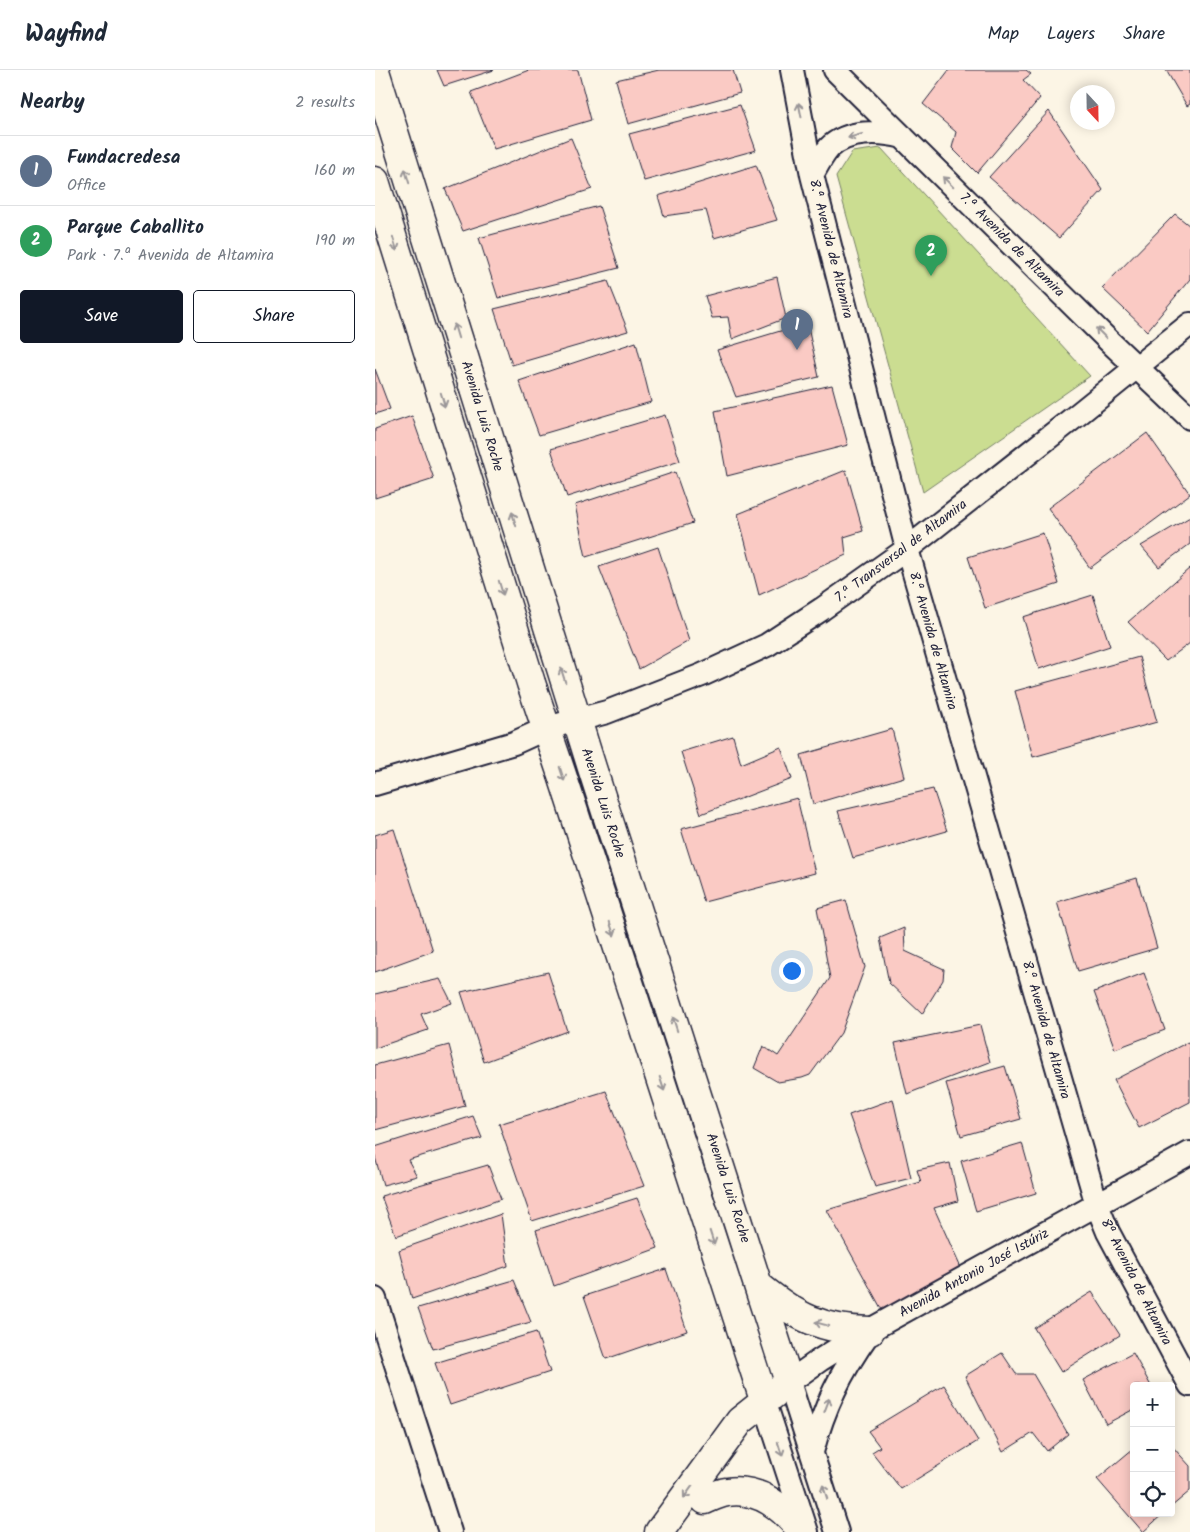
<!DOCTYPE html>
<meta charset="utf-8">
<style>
:root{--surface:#fff;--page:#f2f2f3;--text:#1f2937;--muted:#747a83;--line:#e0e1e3;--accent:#111827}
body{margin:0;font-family:Kalam,sans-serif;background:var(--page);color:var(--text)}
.controls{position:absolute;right:15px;bottom:15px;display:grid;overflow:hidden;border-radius:5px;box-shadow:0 2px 12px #0003}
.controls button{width:45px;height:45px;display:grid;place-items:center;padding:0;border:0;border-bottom:1px solid var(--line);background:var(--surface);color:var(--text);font:25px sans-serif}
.compass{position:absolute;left:695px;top:15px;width:45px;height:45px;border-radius:50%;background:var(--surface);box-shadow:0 2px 12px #0003;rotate:158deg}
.you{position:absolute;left:416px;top:900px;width:18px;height:18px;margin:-12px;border:4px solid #fff;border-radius:50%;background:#1a73e8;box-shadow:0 0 0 8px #1a73e833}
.badge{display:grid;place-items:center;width:32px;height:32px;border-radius:50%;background:var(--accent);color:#fff;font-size:16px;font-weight:700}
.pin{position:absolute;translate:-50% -41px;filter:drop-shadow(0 1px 2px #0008)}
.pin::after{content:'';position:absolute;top:26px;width:18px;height:15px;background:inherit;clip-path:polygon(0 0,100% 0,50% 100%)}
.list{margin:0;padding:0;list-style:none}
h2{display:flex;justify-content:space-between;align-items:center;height:65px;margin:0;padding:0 20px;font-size:21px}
h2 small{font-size:16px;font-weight:400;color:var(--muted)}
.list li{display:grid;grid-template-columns:32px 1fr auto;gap:15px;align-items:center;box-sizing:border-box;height:70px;padding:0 20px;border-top:1px solid var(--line)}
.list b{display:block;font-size:19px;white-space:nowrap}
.list p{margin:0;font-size:16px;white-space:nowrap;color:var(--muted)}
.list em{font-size:16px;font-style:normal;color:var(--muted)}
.actions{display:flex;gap:10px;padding:15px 20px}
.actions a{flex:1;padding:11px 0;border:1px solid var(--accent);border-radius:5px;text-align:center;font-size:18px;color:var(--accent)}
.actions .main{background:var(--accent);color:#fff}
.icon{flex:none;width:28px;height:28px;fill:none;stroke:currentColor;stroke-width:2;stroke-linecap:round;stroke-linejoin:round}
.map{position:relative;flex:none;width:815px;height:1462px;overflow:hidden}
header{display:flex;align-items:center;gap:30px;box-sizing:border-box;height:70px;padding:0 25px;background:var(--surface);border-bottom:1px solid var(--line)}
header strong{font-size:24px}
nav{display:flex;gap:28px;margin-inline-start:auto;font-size:18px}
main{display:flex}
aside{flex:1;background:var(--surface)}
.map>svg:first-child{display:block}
</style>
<header>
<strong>Wayfind</strong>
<nav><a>Map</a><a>Layers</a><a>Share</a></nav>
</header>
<main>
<aside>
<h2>Nearby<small>2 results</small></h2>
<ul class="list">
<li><span class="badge" style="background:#5c6f8a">1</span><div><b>Fundacredesa</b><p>Office</p></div><em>160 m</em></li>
<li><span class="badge" style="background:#2e9e5b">2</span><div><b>Parque Caballito</b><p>Park · 7.ª Avenida de Altamira</p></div><em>190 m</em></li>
</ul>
<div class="actions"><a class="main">Save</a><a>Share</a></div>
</aside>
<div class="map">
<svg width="815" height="1462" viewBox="0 0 815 1462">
<rect width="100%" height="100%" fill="#fcf5e5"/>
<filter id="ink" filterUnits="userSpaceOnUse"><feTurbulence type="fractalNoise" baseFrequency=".02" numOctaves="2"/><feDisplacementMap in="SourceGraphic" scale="10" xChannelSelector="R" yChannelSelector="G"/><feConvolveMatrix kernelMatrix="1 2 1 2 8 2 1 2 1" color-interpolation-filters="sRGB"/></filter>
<g filter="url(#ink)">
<!-- green -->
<path fill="#cbdd91" stroke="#768066" d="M506,78L715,306L548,422L461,107L477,82Z"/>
<!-- building -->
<path fill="#facac4" stroke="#22223b" d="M62,0H119L69,16Z
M154,0H203L216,50L119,79L96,22Z
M284,0H358L365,23L253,54L241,10Z
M574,0H651L656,4L648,10L665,28L602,103L577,78L581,62L548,34Z
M791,0H815V34L812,36Z
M365,35L381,80L269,111L254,64Z
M674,41L728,120L684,168L614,107Z
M196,68L217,119L88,161L70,119Z
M381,95L402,150L339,168L331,140L289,146L283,126Z
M224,136L244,198L123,228L104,168Z
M800,144L815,156V209L772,261L727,218Z
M402,207L411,248L357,269L353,247L337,248L330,226Z
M233,211L253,261L137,295L119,239Z
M432,253L444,307L361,327L342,280Z
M261,272L276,332L164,365L144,311Z
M0,299L15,339L0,344Z
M457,315L473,375L352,406L340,341Z
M290,345L305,391L192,427L176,379Z
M37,346L59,409L0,428V359Z
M772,363L815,424L715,498L673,438Z
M471,400L488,461L469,467L471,485L384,525L363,444Z
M300,402L318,453L211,487L200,435Z
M815,447V474L784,497L766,476Z
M668,463L684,514L610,538L593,487Z
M283,477L314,571L264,599L224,497Z
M815,498V573L791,591L753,552Z
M718,525L735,576L664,599L648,547Z
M764,587L782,652L658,687L640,621Z
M517,659L529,707L438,734L426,685Z
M358,666L366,694L406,677L417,709L326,744L306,682Z
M558,719L572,761L478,788L463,741Z
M422,728L440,803L329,832L306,759Z
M19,759L58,881L0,902V765Z
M762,808L782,878L703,901L682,832Z
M471,830L490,897L466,963L435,1005L427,1008L403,1012L379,998L388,976L403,986L455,908L442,838Z
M529,858L530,881L569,899L568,910L547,944L514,913L505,868Z
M173,902L192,961L109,992L86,922Z
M769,903L790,960L740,979L719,922Z
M65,909L77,933L46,944L53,960L0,978V924Z
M605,955L615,992L532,1024L520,973Z
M813,972L815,977V1032L764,1058L739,1010Z
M74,975L90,1036L0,1060V995Z
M630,996L646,1049L586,1066L571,1013Z
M231,1021L269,1116L157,1151L124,1054Z
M518,1029L536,1108L500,1117L474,1045Z
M98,1046L107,1068L33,1090L42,1106L8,1115L0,1087V1077Z
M647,1073L661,1123L601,1141L586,1091Z
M575,1093L583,1131L559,1138L586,1198L507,1240L452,1140L546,1112L542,1100Z
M113,1095L126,1129L21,1166L6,1126Z
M262,1128L283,1178L179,1216L161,1160Z
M126,1144L133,1196L37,1229L24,1180Z
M291,1199L312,1261L231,1289L209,1226Z
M139,1210L156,1252L58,1279L43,1238Z
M717,1222L745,1265L686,1302L659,1258Z
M161,1262L175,1302L75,1335L60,1293Z
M627,1283L641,1304H658L693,1364L672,1381L658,1363L628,1382L590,1306Z
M758,1283L776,1316H759V1339L731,1354L708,1310Z
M569,1315L603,1371L526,1419L497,1382L505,1377L493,1361Z
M796,1375L815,1396V1421L796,1437Z
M759,1378V1443H789L768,1462L722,1409Z"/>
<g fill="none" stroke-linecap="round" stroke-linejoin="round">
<defs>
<path id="street" d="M417,0L437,105L532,479L722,1135L733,1162L815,1315
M460,0L734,271L815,348
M437,105C442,96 447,86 454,78C472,60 505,61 528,67
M0,714L139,673L172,658L232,642L327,605L392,575L447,539L532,479L706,342L815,254
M0,1229L75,1462
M390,1333L432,1462
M437,1382C449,1337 466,1302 493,1264
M462,1462L414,1312L445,1290L477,1270L815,1083"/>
<path id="secondary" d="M0,1L217,698L414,1312L365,1351L284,1462
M0,111L156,613L187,705L390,1333
M385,1217C422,1247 446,1260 495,1261
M330,1430C337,1427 344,1423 352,1422C385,1417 408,1438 428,1462"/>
</defs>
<!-- street casing -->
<use href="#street" stroke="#22223b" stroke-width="26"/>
<!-- secondary casing -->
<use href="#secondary" stroke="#22223b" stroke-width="31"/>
<!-- street -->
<use href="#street" stroke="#fcf5e5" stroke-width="22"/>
<!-- secondary -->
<use href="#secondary" stroke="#fcf5e5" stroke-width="28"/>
</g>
<!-- one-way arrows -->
<defs><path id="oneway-shaft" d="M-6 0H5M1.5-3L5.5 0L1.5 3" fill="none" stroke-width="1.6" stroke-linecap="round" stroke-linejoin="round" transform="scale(1.25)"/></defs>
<g stroke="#9a9698">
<use href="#oneway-shaft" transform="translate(425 40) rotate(-101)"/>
<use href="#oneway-shaft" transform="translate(480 66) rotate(164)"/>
<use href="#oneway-shaft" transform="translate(32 106) rotate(-107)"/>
<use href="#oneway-shaft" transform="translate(573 112) rotate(-135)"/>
<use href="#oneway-shaft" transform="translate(20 174) rotate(73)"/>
<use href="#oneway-shaft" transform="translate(81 261) rotate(-107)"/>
<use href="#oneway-shaft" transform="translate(726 263) rotate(-135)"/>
<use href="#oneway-shaft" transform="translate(68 330) rotate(73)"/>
<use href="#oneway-shaft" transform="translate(139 449) rotate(-107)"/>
<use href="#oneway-shaft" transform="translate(126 518) rotate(73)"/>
<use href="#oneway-shaft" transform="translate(188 605) rotate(-108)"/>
<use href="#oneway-shaft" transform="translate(187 704) rotate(72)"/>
<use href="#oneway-shaft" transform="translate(237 859) rotate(72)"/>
<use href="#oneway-shaft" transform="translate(300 954) rotate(-108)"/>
<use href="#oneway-shaft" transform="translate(287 1014) rotate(72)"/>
<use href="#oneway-shaft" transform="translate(337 1168) rotate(72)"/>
<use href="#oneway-shaft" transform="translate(447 1254) rotate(-165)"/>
<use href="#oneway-shaft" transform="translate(452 1335) rotate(-69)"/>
<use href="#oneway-shaft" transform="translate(405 1379) rotate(72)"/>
<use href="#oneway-shaft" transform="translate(313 1422) rotate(126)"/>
<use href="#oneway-shaft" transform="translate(450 1422) rotate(-108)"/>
</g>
</g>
<g text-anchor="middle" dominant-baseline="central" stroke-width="4" stroke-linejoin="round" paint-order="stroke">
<!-- street labels -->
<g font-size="14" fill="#22223b" stroke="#fcf5e5">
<text transform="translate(637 175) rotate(45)">7.ª Avenida de Altamira</text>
<text transform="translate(456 179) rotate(76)">8.ª Avenida de Altamira</text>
<text transform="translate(107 346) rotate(73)">Avenida Luis Roche</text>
<text transform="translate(526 481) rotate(-37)">7.ª Transversal de Altamira</text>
<text transform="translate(558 571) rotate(74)">8.ª Avenida de Altamira</text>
<text transform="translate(228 733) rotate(72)">Avenida Luis Roche</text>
<text transform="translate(671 960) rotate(74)">8.ª Avenida de Altamira</text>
<text transform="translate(353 1118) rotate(72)">Avenida Luis Roche</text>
<text transform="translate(599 1203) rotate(-29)">Avenida Antonio José Istúriz</text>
<text transform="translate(761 1212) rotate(63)">8ª Avenida de Altamira</text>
</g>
</g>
</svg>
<div class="controls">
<button>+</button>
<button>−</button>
<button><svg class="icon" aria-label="locate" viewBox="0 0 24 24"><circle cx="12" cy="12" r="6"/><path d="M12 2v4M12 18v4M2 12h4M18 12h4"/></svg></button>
</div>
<svg class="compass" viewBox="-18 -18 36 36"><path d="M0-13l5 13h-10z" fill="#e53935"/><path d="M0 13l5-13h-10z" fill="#747a83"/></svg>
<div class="you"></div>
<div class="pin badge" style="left:422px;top:280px;background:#5c6f8a">1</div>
<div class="pin badge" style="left:556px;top:206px;background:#2e9e5b">2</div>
</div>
</main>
